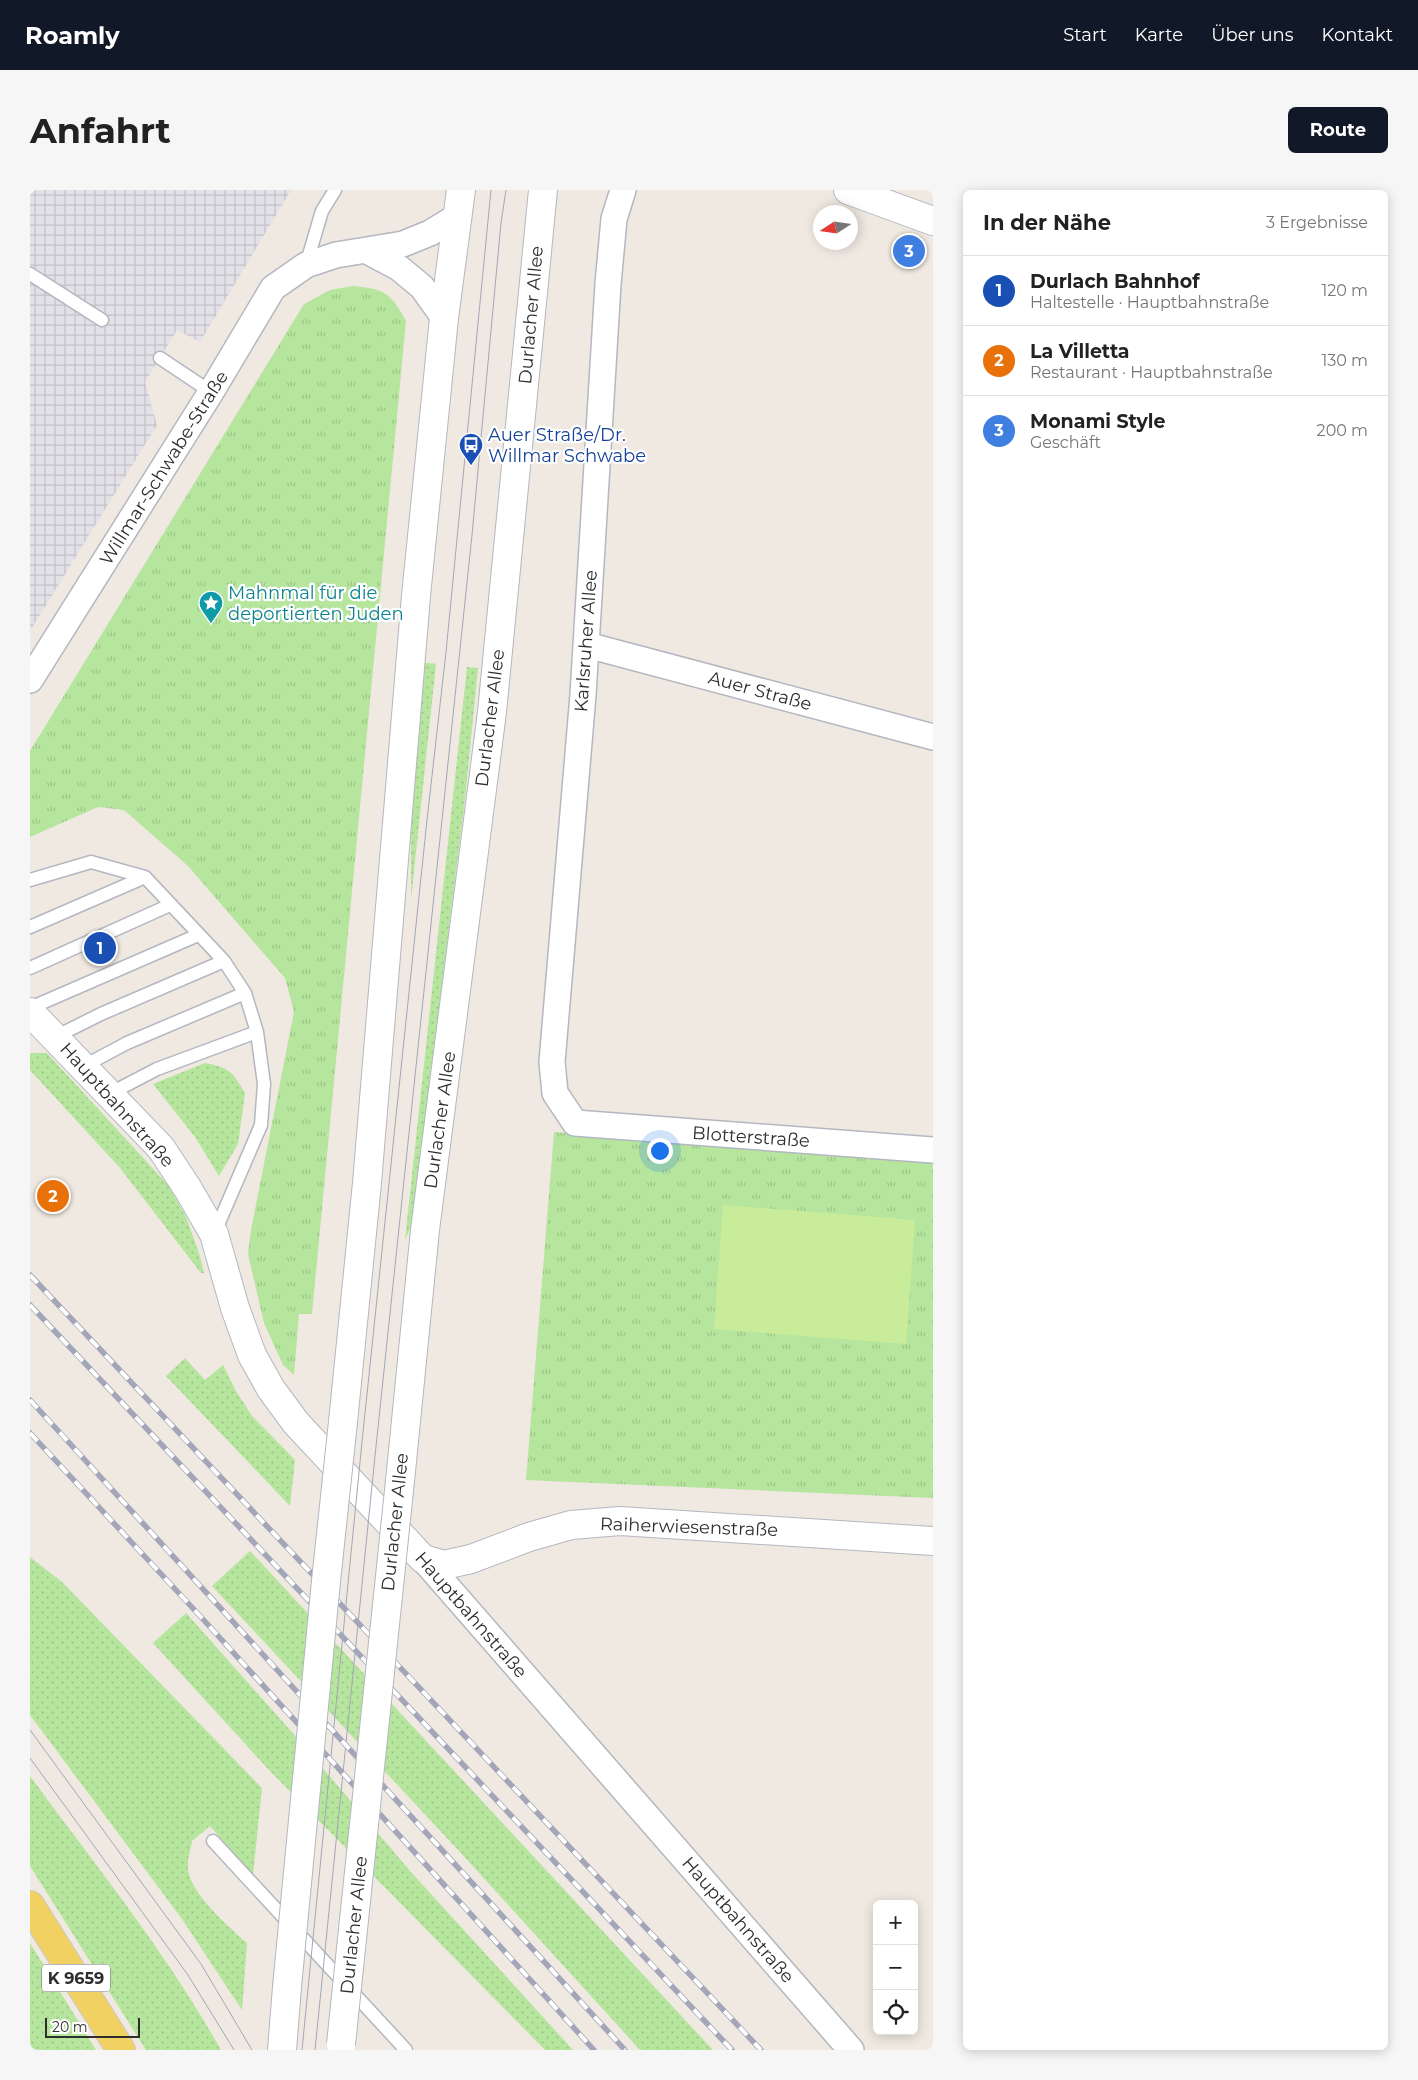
<!DOCTYPE html>
<html lang="de">
<meta charset="utf-8">
<style>
:root{--surface:#fff;--page:#f6f6f6;--text:#222;--muted:#767676;--line:#e0e0e0;--accent:#111827}
body{margin:0;font-family:Montserrat,sans-serif;background:var(--page);color:var(--text)}
.controls{position:absolute;right:15px;bottom:15px;display:grid;overflow:hidden;border-radius:8px;box-shadow:0 2px 12px #0003}
.controls button{width:45px;height:45px;display:grid;place-items:center;padding:0;border:0;border-bottom:1px solid var(--line);background:var(--surface);color:var(--text);font:25px sans-serif}
.compass{position:absolute;left:783px;top:15px;width:45px;height:45px;border-radius:50%;background:var(--surface);box-shadow:0 2px 12px #0003;rotate:258deg}
.scale{position:absolute;left:15px;bottom:12px;width:95px;box-sizing:border-box;padding-left:5px;border:2px solid #2e2e2e;border-top:0;font-size:14px;line-height:18px;white-space:nowrap;color:#2e2e2e;-webkit-text-stroke:4px #fff;paint-order:stroke}
.you{position:absolute;left:629px;top:960px;width:18px;height:18px;margin:-12px;border:4px solid #fff;border-radius:50%;background:#1a73e8;box-shadow:0 0 0 8px #1a73e833}
.badge{display:grid;place-items:center;width:32px;height:32px;border-radius:50%;background:var(--accent);color:#fff;font-size:16px;font-weight:700}
.pin{position:absolute;translate:-50% -50%;border:2px solid #fff;box-shadow:0 1px 5px #0006}
.list{margin:0;padding:0;list-style:none}
h2{display:flex;justify-content:space-between;align-items:center;height:65px;margin:0;padding:0 20px;font-size:21px}
h2 small{font-size:16px;font-weight:400;color:var(--muted)}
.list li{display:grid;grid-template-columns:32px 1fr auto;gap:15px;align-items:center;box-sizing:border-box;height:70px;padding:0 20px;border-top:1px solid var(--line)}
.list b{display:block;font-size:19px;white-space:nowrap}
.list p{margin:0;font-size:16px;white-space:nowrap;color:var(--muted)}
.list em{font-size:16px;font-style:normal;color:var(--muted)}
.icon{flex:none;width:28px;height:28px;fill:none;stroke:currentColor;stroke-width:2;stroke-linecap:round;stroke-linejoin:round}
.map{position:relative;flex:none;width:903px;height:1860px;overflow:hidden;border-radius:8px}
header{display:flex;align-items:center;gap:30px;box-sizing:border-box;height:70px;padding:0 25px;background:var(--accent);color:#fff}
header strong{font-size:24px}
nav{display:flex;gap:28px;margin-inline-start:auto;font-size:18px}
.intro{display:flex;align-items:center;justify-content:space-between;box-sizing:border-box;height:120px;padding:0 30px}
h1{margin:0;font-size:35px}
.button{padding:12px 22px;border-radius:8px;background:var(--accent);color:#fff;font-size:18px;font-weight:700}
main{display:flex;gap:30px;padding:0 30px}
aside{flex:1;background:var(--surface);border-radius:8px;box-shadow:0 2px 12px #0003}
.map>svg:first-child{display:block}
</style>
<header>
<strong>Roamly</strong>
<nav><a>Start</a><a>Karte</a><a>Über uns</a><a>Kontakt</a></nav>
</header>
<div class="intro"><h1>Anfahrt</h1><a class="button">Route</a></div>
<main>
<div class="map">
<svg width="903" height="1860" viewBox="0 0 903 1860">
<defs>
<pattern id="industrial-grid" width="8" height="8" patternUnits="userSpaceOnUse" patternTransform="scale(1.25)"><rect width="8" height="8" fill="#e3e1e8"/><path d="M0 4h8M4 0v8" fill="none" stroke="#c3c1c7"/></pattern>
<pattern id="grass-dots" width="8" height="8" patternUnits="userSpaceOnUse" patternTransform="scale(1.25)"><rect width="8" height="8" fill="#b6e59e"/><path d="M2 2h.1M6 6h.1" fill="none" stroke="#9dc588" stroke-width="1.8" stroke-linecap="round"/></pattern>
<pattern id="park-tufts" width="24" height="20" patternUnits="userSpaceOnUse" patternTransform="scale(1.25)"><rect width="24" height="20" fill="#b6e59e"/><path d="M3 7l-1-3M5 7V3M7 7l1-3M15 17l-1-3M17 17v-4M19 17l1-3" fill="none" stroke="#9dc588"/></pattern>
</defs>
<rect width="100%" height="100%" fill="#efe9e1"/>
<!-- industrial -->
<path fill="url(#industrial-grid)" d="M0,0H261L170,152L147,140L115,192L127,235L0,441Z"/>
<!-- grass -->
<path fill="url(#grass-dots)" d="M391,472L406,474L381,709V647Z
M437,477L448,478L435,609L382,1034L375,1050Z
M0,863H17L138,995L156,1027L169,1063L174,1083H171L90,978L0,880Z
M175,873C200,878 202,881 215,903L208,954L189,986L165,947L123,894Z
M155,1168L175,1190L193,1175L206,1201L222,1226L265,1270L260,1316L136,1186Z
M220,1361L683,1860H610L430,1662L182,1396Z
M0,1367L32,1392L232,1598L223,1685L180,1636L162,1651C161,1659 157,1669 158,1678C159,1703 200,1738 217,1753L212,1820L152,1729L0,1525Z
M156,1423L268,1549L380,1681L543,1860H515L238,1579L123,1453Z
M0,1586C66,1676 136,1762 191,1860H116L0,1676Z
M0,1753L66,1860H0Z"/>
<!-- park -->
<path fill="url(#park-tufts)" d="M323,96C355,99 361,103 376,131L282,1124H269L264,1185L253,1175L234,1133L218,1064L221,1040L264,822L255,788L158,676L94,620L68,617L0,647V561L274,114L300,100Z
M524,942L903,972V1308L496,1290Z"/>
<!-- pitch -->
<path fill="#c9ec9a" d="M693,1015L885,1030L876,1154L684,1139Z"/>
<g fill="none" stroke-linecap="round" stroke-linejoin="round">
<defs>
<path id="lane" d="M276,75L292,21L305,0
M0,84L72,130
M130,168L181,202
M0,690L61,672L115,687L194,771L215,803L227,842L234,894L231,935L185,1042
M0,737L115,687
M0,778L140,715
M0,818L168,745
M25,847L71,824L194,771
M52,877L97,853L215,803
M79,904L127,879L227,842
M183,1651L376,1860"/>
<path id="street" d="M593,0L584,29L578,94L553,505L522,872L525,903L545,933L903,960
M337,61L369,78L392,97L414,128
M557,455L903,547
M0,490L181,202L243,98L276,75L306,65L373,54L400,43L428,26
M393,1369L821,1860"/>
<path id="secondary" d="M818,0L903,31
M0,822L131,958L158,999L184,1044L205,1118L222,1165L241,1199L266,1233L393,1369L414,1375L441,1369L499,1347L541,1335L590,1331L903,1351
M313,1232L337,993L386,406L414,128L431,0
M370,1291L395,1040L462,522L513,0
M252,1860L257,1797"/>
<path id="primary" d="M0,1715L91,1860"/>
</defs>
<!-- lane casing -->
<use href="#lane" stroke="#b4b7c1" stroke-width="15"/>
<!-- street casing -->
<use href="#street" stroke="#b4b7c1" stroke-width="28"/>
<!-- secondary casing -->
<use href="#secondary" stroke="#b4b7c1" stroke-width="30"/>
<!-- primary casing -->
<use href="#primary" stroke="#c9c9c9" stroke-width="30"/>
<!-- lane -->
<use href="#lane" stroke="#fff" stroke-width="12"/>
<!-- street -->
<use href="#street" stroke="#fff" stroke-width="25"/>
<!-- secondary -->
<use href="#secondary" stroke="#fff" stroke-width="28"/>
<!-- primary -->
<use href="#primary" stroke="#f2d163" stroke-width="28"/>
<!-- tram -->
<path stroke="#a3a6b8" stroke-width="1" d="M0,1540L171,1774L222,1860
M0,1568L158,1785L204,1860
M272,1860L332,1252L397,630L416,462L461,0
M285,1860L345,1266L442,345L471,33L476,0"/>
<defs>
<path id="rail" d="M0,1085L731,1860
M0,1115L702,1860
M0,1210L595,1860
M0,1243L171,1427L564,1860"/>
</defs>
<!-- rail casing -->
<use href="#rail" stroke="#a3a6b8" stroke-width="5.5"/>
<!-- rail -->
<use href="#rail" stroke="#fff" stroke-width="4" stroke-dasharray="11" stroke-linecap="butt"/>
<defs>
<path id="secondary-bridge" d="M257,1797L296,1391L313,1232
M311,1854L370,1291"/>
</defs>
<!-- secondary-bridge casing -->
<use href="#secondary-bridge" stroke="#b4b7c1" stroke-width="30" stroke-linecap="butt"/>
<!-- secondary-bridge -->
<use href="#secondary-bridge" stroke="#fff" stroke-width="28"/>
</g>
<!-- icons -->
<defs>
<symbol id="bus-pin" viewBox="-11 -11 22 30"><path d="M0 17L-7.5 6A9.5 9.5 0 1 1 7.5 6Z" fill="#1a4fb4" stroke="#fff"/><path d="M-5-6H5V4H4V6H2V4H-2V6H-4V4H-5ZM-3.5-4V0h7V-4ZM-3.5 1.2v1.5H-2V1.2ZM2 1.2v1.5H3.5V1.2Z" fill="#fff"/></symbol>
<symbol id="sight-pin" viewBox="-11 -11 22 30"><path d="M0 17L-7.5 6A9.5 9.5 0 1 1 7.5 6Z" fill="#0f9aa8" stroke="#fff"/><path d="M0-6L1.8-2.2L6-1.7L2.9 1.2L3.7 5.4L0 3.3L-3.7 5.4L-2.9 1.2L-6-1.7L-1.8-2.2Z" fill="#fff"/></symbol>
</defs>
<g fill-rule="evenodd">
<use href="#bus-pin" x="427" y="241" width="28" height="38"/>
<use href="#sight-pin" x="167" y="399" width="28" height="38"/>
</g>
<g text-anchor="middle" dominant-baseline="central" stroke-width="4.5" stroke-linejoin="round" paint-order="stroke">
<!-- shield labels -->
<rect fill="#fff" stroke="#6d6d6d" stroke-width="1" x="12" y="1774.5" width="68" height="27" rx="4"/>
<g font-size="16" font-weight="bold" fill="#2e2e2e">
<text x="46" y="1788">K 9659</text>
</g>
<!-- street labels -->
<g font-size="18" fill="#2e2e2e" stroke="#fff">
<text transform="translate(501 125) rotate(-85)">Durlacher Allee</text>
<text transform="translate(134 278) rotate(-58)">Willmar-Schwabe-Straße</text>
<text transform="translate(556 451) rotate(-86)">Karlsruher Allee</text>
<text transform="translate(730 501) rotate(15)">Auer Straße</text>
<text transform="translate(460 528) rotate(-83)">Durlacher Allee</text>
<text transform="translate(87 915) rotate(48)">Hauptbahnstraße</text>
<text transform="translate(410 930) rotate(-82)">Durlacher Allee</text>
<text transform="translate(721 947) rotate(4)">Blotterstraße</text>
<text transform="translate(365 1332) rotate(-84)">Durlacher Allee</text>
<text transform="translate(659 1337) rotate(2)">Raiherwiesenstraße</text>
<text transform="translate(441 1425) rotate(49)">Hauptbahnstraße</text>
<text transform="translate(708 1730) rotate(49)">Hauptbahnstraße</text>
<text transform="translate(324 1735) rotate(-84)">Durlacher Allee</text>
</g>
<!-- transit labels -->
<g font-size="18" fill="#164399" stroke="#fff" text-anchor="start">
<text x="458" y="245">Auer Straße/Dr.<tspan x="458" dy="21">Willmar Schwabe</tspan></text>
</g>
<!-- culture labels -->
<g font-size="18" fill="#0d838f" stroke="#fff" text-anchor="start">
<text x="198" y="403">Mahnmal für die<tspan x="198" dy="21">deportierten Juden</tspan></text>
</g>
</g>
</svg>
<div class="controls">
<button>+</button>
<button>−</button>
<button><svg class="icon" aria-label="locate" viewBox="0 0 24 24"><circle cx="12" cy="12" r="6"/><path d="M12 2v4M12 18v4M2 12h4M18 12h4"/></svg></button>
</div>
<svg class="compass" viewBox="-18 -18 36 36"><path d="M0-13l5 13h-10z" fill="#e53935"/><path d="M0 13l5-13h-10z" fill="#767676"/></svg>
<div class="scale">20 m</div>
<div class="you"></div>
<div class="pin badge" style="left:70px;top:758px;background:#1a4fb4">1</div>
<div class="pin badge" style="left:23px;top:1006px;background:#e8710a">2</div>
<div class="pin badge" style="left:879px;top:61px;background:#3f7fe0">3</div>
</div>
<aside>
<h2>In der Nähe<small>3 Ergebnisse</small></h2>
<ul class="list">
<li><span class="badge" style="background:#1a4fb4">1</span><div><b>Durlach Bahnhof</b><p>Haltestelle · Hauptbahnstraße</p></div><em>120 m</em></li>
<li><span class="badge" style="background:#e8710a">2</span><div><b>La Villetta</b><p>Restaurant · Hauptbahnstraße</p></div><em>130 m</em></li>
<li><span class="badge" style="background:#3f7fe0">3</span><div><b>Monami Style</b><p>Geschäft</p></div><em>200 m</em></li>
</ul>
</aside>
</main>
